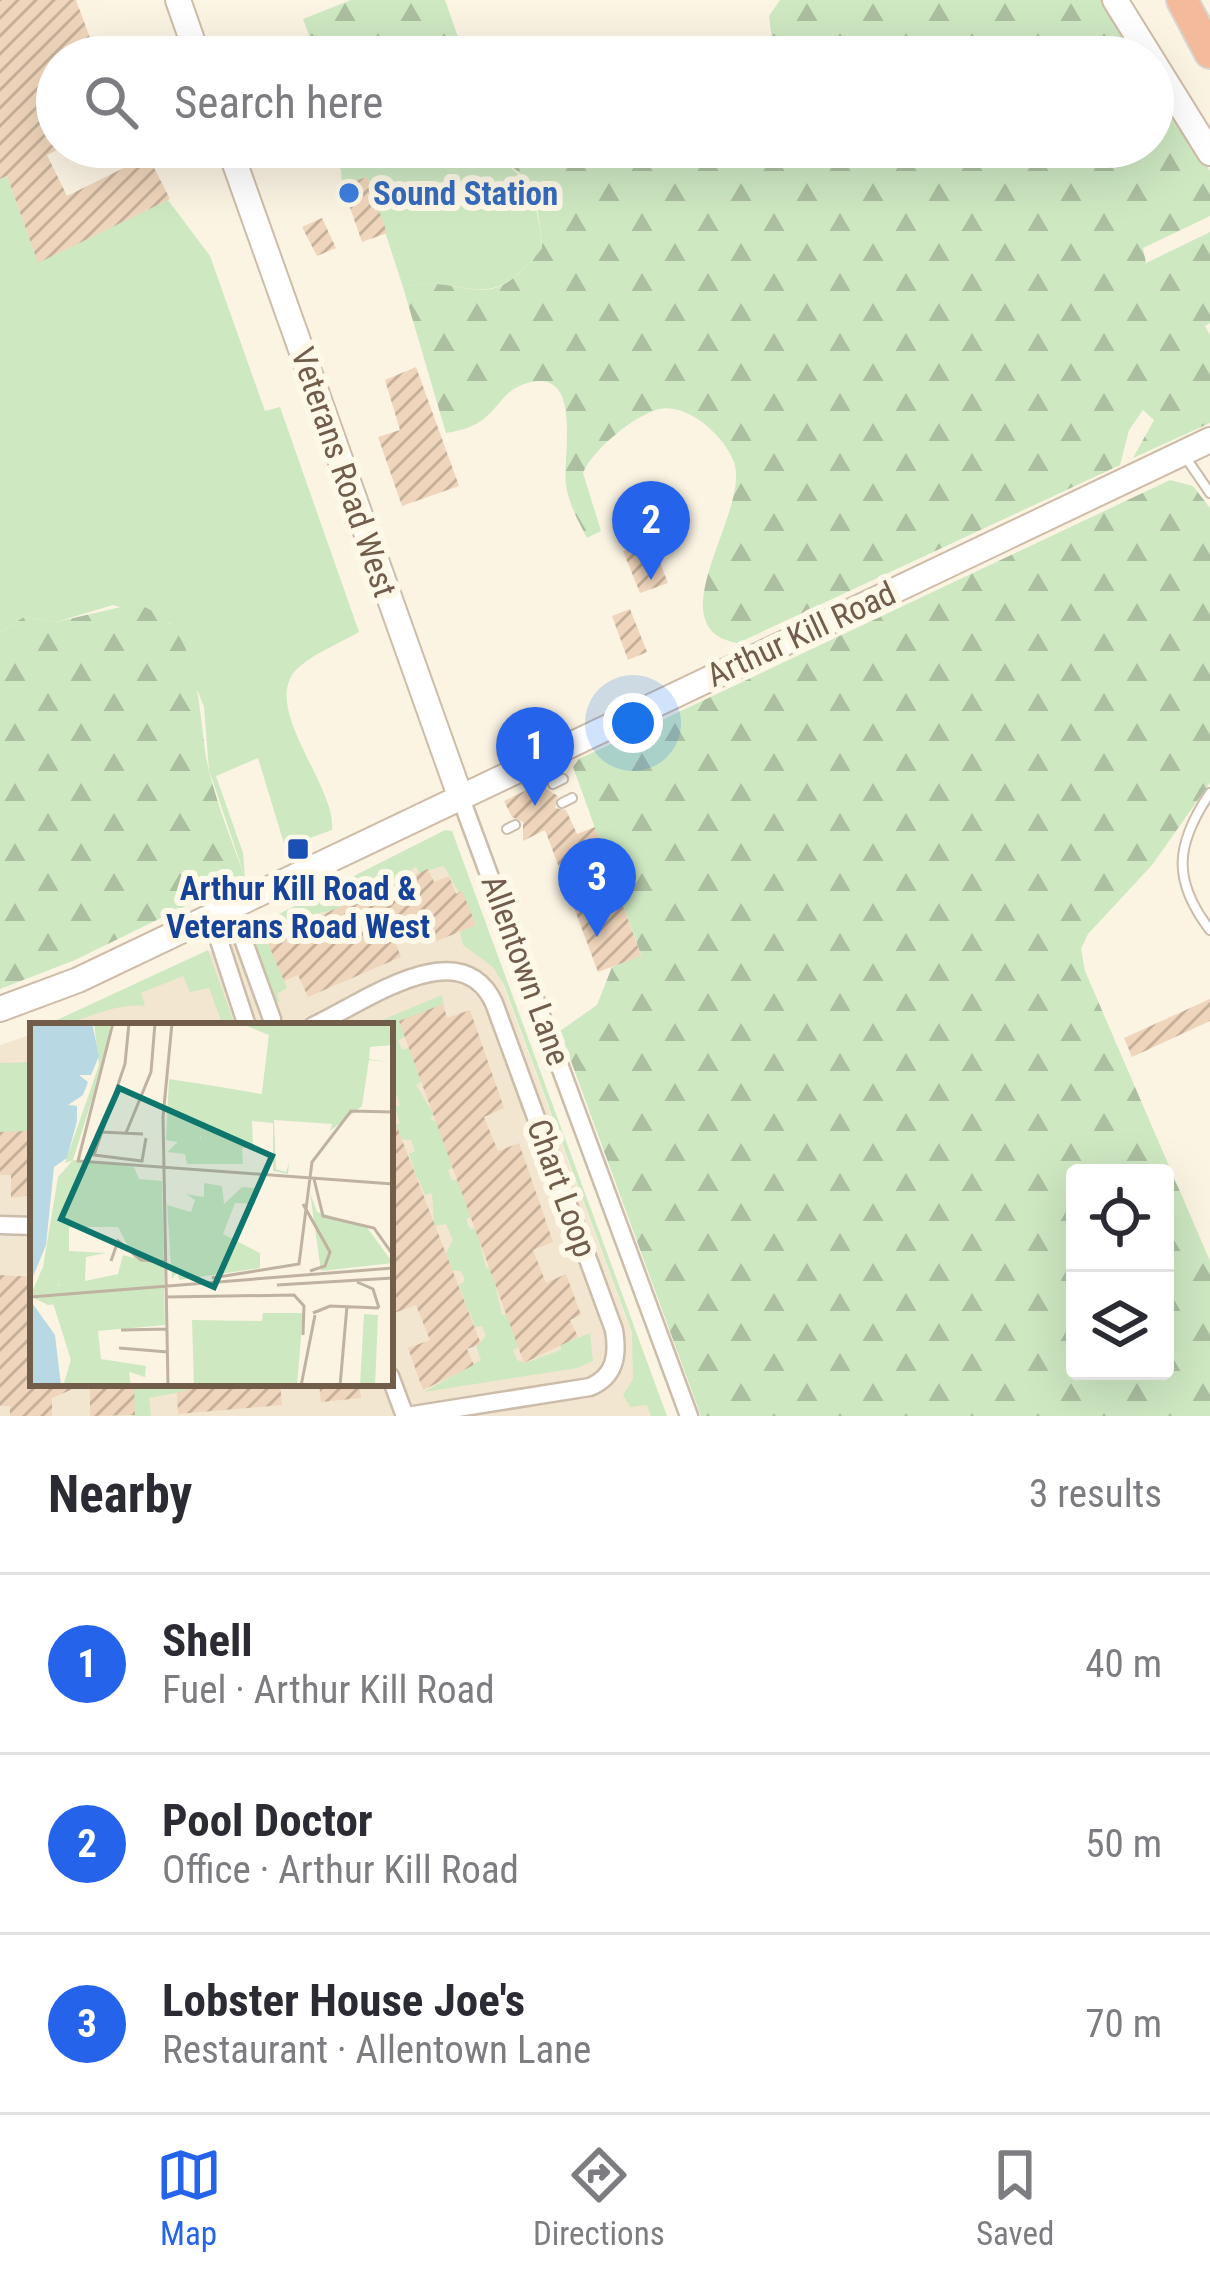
<!DOCTYPE html>
<meta charset="utf-8">
<style>
:root{--surface:#fff;--page:#f2f2f3;--text:#2b2b33;--muted:#7c7c81;--line:#e1e1e2;--accent:#2563eb}
body{margin:0;font-family:"Roboto Condensed",sans-serif;background:var(--page);color:var(--text)}
.controls{position:absolute;right:36px;bottom:36px;display:grid;overflow:hidden;border-radius:12px;box-shadow:0 12px 48px #0002}
.controls button{width:108px;height:108px;display:grid;place-items:center;padding:0;border:0;border-bottom:3px solid var(--line);background:var(--surface);color:var(--text);font:60px sans-serif}
.you{position:absolute;left:633px;top:723px;width:42px;height:42px;margin:-30px;border:9px solid #fff;border-radius:50%;background:#1a73e8;box-shadow:0 0 0 18px #1a73e833}
.badge{display:grid;place-items:center;width:78px;height:78px;border-radius:50%;background:var(--accent);color:#fff;font-size:39px;font-weight:700}
.pin{position:absolute;translate:-50% -99px;filter:drop-shadow(0 3px 6px #0008)}
.pin::after{content:'';position:absolute;top:63px;width:42px;height:36px;background:inherit;clip-path:polygon(0 0,100% 0,50% 100%)}
.list{margin:0;padding:0;list-style:none}
h2{display:flex;justify-content:space-between;align-items:center;height:156px;margin:0;padding:0 48px;font-size:51px}
h2 small{font-size:39px;font-weight:400;color:var(--muted)}
.list li{display:grid;grid-template-columns:78px 1fr auto;gap:36px;align-items:center;box-sizing:border-box;height:180px;padding:0 48px;border-top:3px solid var(--line)}
.list b{display:block;font-size:45px;white-space:nowrap}
.list p{margin:0;font-size:39px;white-space:nowrap;color:var(--muted)}
.list em{font-size:39px;font-style:normal;color:var(--muted)}
.icon{flex:none;width:66px;height:66px;fill:none;stroke:currentColor;stroke-width:2;stroke-linecap:round;stroke-linejoin:round}
.map{position:relative;flex:none;width:1210px;height:1416px;overflow:hidden}
.search{position:absolute;background:var(--surface);box-shadow:0 12px 48px #0002;left:36px;right:36px;top:36px;height:132px;display:flex;align-items:center;gap:30px;box-sizing:border-box;padding:0 42px;border-radius:66px;color:var(--muted);font-size:45px}
.sheet{height:696px;background:var(--surface)}
nav{display:flex;justify-content:space-around;align-items:center;box-sizing:border-box;height:168px;border-top:3px solid var(--line);background:var(--surface);font-size:33px;color:var(--muted)}
nav a{display:grid;justify-items:center;gap:6px}
nav .on{color:var(--accent)}
.map>svg:first-child{display:block}
</style>
<div class="map">
<svg width="1210" height="1416" viewBox="0 0 1210 1416">
<defs>
<pattern id="forest-firs" width="22" height="20" patternUnits="userSpaceOnUse" patternTransform="scale(3)"><rect width="22" height="20" fill="#cee8c2"/><path d="M5 1l3.5 6h-7zM16 11l3.5 6h-7z" fill="#acbfa0"/></pattern>
<pattern id="building-hatch" width="6" height="6" patternUnits="userSpaceOnUse" patternTransform="scale(3)"><rect width="6" height="6" fill="#efd5bb"/><path d="M-1 1l2-2M0 6l6-6M5 7l2-2" fill="none" stroke="#c6b09a"/></pattern>
</defs>
<rect width="100%" height="100%" fill="#fbf4e3"/>
<!-- residential -->
<path fill="#f2e6d1" d="M452,846L662,1416H0V1045L33,1034V1383H390V1026H53L263,926Z"/>
<!-- green -->
<path fill="#cee8c2" d="M341,147C439,147 535,121 542,248C484,322 469,271 403,287L367,177L342,185L341,170L328,151Z
M7,176L38,262L168,200L210,256L265,411L280,407L359,632C340,643 310,655 295,671C262,710 337,787 332,830L285,847L258,758L216,776L243,853L245,877L209,770L204,707L170,623L113,605L56,622L24,617L0,632V179Z
M445,830L452,831L667,1416H651L647,1405L630,1407L623,1395L633,1379L632,1333L504,985L493,967L463,945L460,932L476,924L444,866L419,873L416,866L396,883L410,918L365,889L354,894L358,906L313,914L317,926L288,925L267,939L287,988L277,994L280,1003L274,1000L249,929Z
M208,950L233,1020L230,1026H223L209,988L190,992L183,976L141,993L145,1006C108,1002 80,1026 44,1026Z
M442,995L444,1007L399,1021L405,1037L398,1040L402,1050L409,1048L421,1082L416,1085L434,1115L430,1118L438,1124L453,1168L448,1170L452,1181L458,1179L471,1217L466,1219L470,1229L476,1228L486,1268L491,1267L502,1315L507,1314L519,1347L513,1350L517,1360L525,1363L561,1350L560,1345L590,1333L593,1361L577,1368L424,1392L481,1360L476,1346L486,1336L482,1326L475,1327L469,1310L432,1324L429,1316L465,1302L459,1285L465,1281L461,1271L451,1270L445,1256L453,1240L446,1224L434,1226L432,1193L425,1195L418,1178L391,1188L390,1181L415,1172L409,1154L415,1151L411,1140L400,1139L395,1126L400,1123L395,1107L400,1105L397,1095L390,1094V1026H368Z
M33,1062V1133L0,1132V1063Z
M134,1383H185L186,1391L149,1398L151,1416H132Z"/>
<!-- forest -->
<path fill="url(#forest-firs)" fill-rule="evenodd" d="M351,0H445L465,57H317L303,19Z
M780,0H1106L1144,57H774L769,16Z
M1153,72L1210,171V216L1143,248L1146,263L1210,232V323L1205,326L1210,335V423L1133,458L1154,420L1143,410L1129,430L1120,465L738,643C655,629 747,516 735,466C729,440 689,402 659,409C635,415 592,450 583,473L601,531L587,538C578,520 569,505 566,485C562,457 585,363 524,384C493,395 499,426 446,433L403,287C469,271 484,323 542,248C537,160 506,154 427,147H1153Z
M1170,480L1193,486L1210,508V783L1152,865L1088,934L1081,949L1085,971L1210,1261V1416H701L560,1031L597,1005L612,967L641,955L573,767L579,759ZM1075,1173H1165V1371H1075Z
M134,604C206,620 196,716 209,771C218,807 232,842 245,877L75,960L0,989V632L24,617L56,622Z"/>
<!-- building -->
<path fill="url(#building-hatch)" d="M0,0H76L97,57H57V150L47,155L67,196L148,156L170,199L38,263L7,176L0,179Z
M367,177L387,233L362,242L342,185Z
M322,218L336,248L317,256L302,227Z
M416,367L459,486L402,506L378,437L400,430L385,380Z
M651,540L668,583L640,593L623,551Z
M630,609L647,652L628,660L612,616Z
M545,781L546,789L558,796L555,808L566,810L577,834L595,827L641,956L598,972L545,830L523,841V822L512,817L504,801Z
M428,869L434,882L449,876L456,894L462,891L476,925L437,941L428,919L392,934L401,957L308,997L298,975L284,981L266,939Z
M1210,999V1021L1132,1057L1124,1038Z
M443,1004L447,1018L470,1010L504,1108L484,1117L498,1151L519,1143L553,1242L533,1250L546,1283L566,1274L581,1315L570,1320L578,1337L524,1363L399,1021Z
M390,1109L481,1344L467,1349L474,1365L423,1390L408,1348L430,1340L416,1305L394,1313L390,1300Z
M28,1131L27,1144H33V1195L11,1198V1175H0V1132Z
M0,1275L33,1277V1383H87L52,1398V1416H10V1406H0Z
M90,1383H134L135,1415L90,1416Z
M185,1383H280L282,1405L178,1414L177,1392L186,1391Z
M319,1383H359L361,1398L321,1402Z"/>
<g fill="none" stroke-linecap="round" stroke-linejoin="round">
<defs>
<path id="lane" d="M1184,455L1210,493
M553,784L563,779
M1210,793C1175,845 1172,880 1210,930
M562,803L572,798
M507,829L515,825"/>
<path id="street" d="M460,796L689,1416
M231,906L272,1019
M211,916L247,1026
M313,1026C363,1003 460,930 494,1003L614,1330C618,1354 616,1376 590,1387L407,1416
M0,1225L33,1226
M390,1376L405,1416"/>
<path id="secondary" d="M178,0L198,57
M1115,0L1210,153
M229,147L460,796
M0,1009L78,980L1210,440"/>
<path id="highway" d="M1182,0L1210,53"/>
</defs>
<!-- lane casing -->
<use href="#lane" stroke="#ccbcaa" stroke-width="12"/>
<!-- street casing -->
<use href="#street" stroke="#ccbcaa" stroke-width="21"/>
<!-- secondary casing -->
<use href="#secondary" stroke="#cfbca8" stroke-width="28"/>
<!-- highway casing -->
<use href="#highway" stroke="#dad5d0" stroke-width="34"/>
<!-- lane -->
<use href="#lane" stroke="#fff" stroke-width="8"/>
<!-- street -->
<use href="#street" stroke="#fff" stroke-width="16"/>
<!-- secondary -->
<use href="#secondary" stroke="#fff" stroke-width="24"/>
<!-- highway -->
<use href="#highway" stroke="#f3ba9b" stroke-width="30"/>
</g>
<!-- markers -->
<circle fill="#3f7fe0" stroke="#fef8e8" stroke-width="4.5" cx="349" cy="193" r="12"/>
<rect fill="#1a4fb4" stroke="#fef8e8" stroke-width="4.5" x="286" y="837" width="24" height="24" rx="6"/>
<g text-anchor="middle" dominant-baseline="central" stroke-width="12" stroke-linejoin="round" paint-order="stroke">
<!-- shop labels -->
<g font-size="33" font-weight="bold" fill="#366cbe" stroke="#fef8e8" text-anchor="start">
<text x="373" y="193">Sound Station</text>
</g>
<!-- street labels -->
<g font-size="33" fill="#725c4a" stroke="#fef8e8">
<text transform="translate(344 472) rotate(71)">Veterans Road West</text>
<text transform="translate(801 634) rotate(-25)">Arthur Kill Road</text>
<text transform="translate(526 970) rotate(70)">Allentown Lane</text>
<text transform="translate(562 1188) rotate(70)">Chart Loop</text>
</g>
<!-- transit labels -->
<g font-size="33" font-weight="bold" fill="#164399" stroke="#fef8e8">
<text x="298" y="888">Arthur Kill Road &amp;<tspan x="298" dy="38">Veterans Road West</tspan></text>
</g>
</g>
<!-- overview -->
<g transform="translate(30 1023)">
<rect width="363" height="363" fill="#fbf4e3"/>
<path d="M64,0H80L79,22L43,137L35,140L69,42ZM209,0H363V22L340,24L339,36L359,39L339,37L332,83L300,108L302,101L244,97L246,146L256,149L259,140L258,151L243,148V100L222,98L223,125H212L213,141H157L155,131L137,129L148,119L136,117L171,116L168,73L178,62L232,71L239,12ZM280,170L287,189L336,203L363,240L291,248ZM13,244L29,263L124,259L134,249V269L18,282L0,273Z" fill="#cee8c2"/>
<path d="M257,0H306L291,55L295,94L220,81V71H232L239,12ZM139,56L178,62L168,73L174,106L167,121L136,117ZM43,137L104,144L109,156L132,158L134,249L124,259L32,264L20,256L13,244L28,154ZM39,204H88L104,235L93,232L88,251L55,258L56,234L76,230L39,228ZM174,160L192,163L194,181L212,164L226,165L225,181L205,180L193,211L230,230V245L149,257L148,248L142,256L137,182L161,189L165,177L156,171L174,174ZM134,269L135,302L68,308L71,336L116,343L115,354L99,349L101,363H33L41,337L23,280ZM233,290H273L267,363H164L162,297L232,298ZM334,291L348,292L345,363L330,362Z" fill="#cee8c2" fill-rule="evenodd"/>
<path d="M0,0H62L69,33L61,52H49L58,59L53,72L38,82L47,83V98L37,135L24,144L16,222L0,261ZM0,277L25,312L31,363H0Z" fill="#b8d9e4"/>
<path fill="none" stroke="#c0b2a1" stroke-width="3" d="M83,0L48,138L363,161M99,0L95,41L64,132L112,138L116,115M70,109L113,111M96,110L121,49L125,0M284,156L293,193L344,205L363,232M273,181L300,229L295,243L280,248M81,238L88,218L111,237L135,239M182,255L269,241L282,139L321,88L363,89M327,259L343,266L349,285M247,262L363,255M0,274L363,245M137,274L264,272L274,283L273,312M283,290L300,283L349,285M91,307L138,306M89,325L138,329M138,363L133,94L142,0M271,363L285,292M310,363L317,283"/>
<path fill="#0f766e" fill-opacity="0.15" stroke="#0f766e" stroke-width="6" d="M89,65L242,133L184,264L31,196Z"/>
<rect width="363" height="363" fill="none" stroke="#725c4a" stroke-width="6"/>
</g>
</svg>
<div class="controls">
<button><svg class="icon" aria-label="locate" viewBox="0 0 24 24"><circle cx="12" cy="12" r="6"/><path d="M12 2v4M12 18v4M2 12h4M18 12h4"/></svg></button>
<button><svg class="icon" aria-label="layers" viewBox="0 0 24 24"><path d="M12 4l9 5-9 5-9-5zM3 14l9 5 9-5"/></svg></button>
</div>
<div class="you"></div>
<div class="pin badge" style="left:535px;top:806px">1</div>
<div class="pin badge" style="left:651px;top:580px">2</div>
<div class="pin badge" style="left:597px;top:937px">3</div>
<div class="search"><svg class="icon" aria-label="search" viewBox="0 0 24 24"><circle cx="10" cy="10" r="6"/><path d="M15 15l6 6"/></svg>Search here</div>
</div>
<section class="sheet">
<h2>Nearby<small>3 results</small></h2>
<ul class="list">
<li><span class="badge">1</span><div><b>Shell</b><p>Fuel · Arthur Kill Road</p></div><em>40 m</em></li>
<li><span class="badge">2</span><div><b>Pool Doctor</b><p>Office · Arthur Kill Road</p></div><em>50 m</em></li>
<li><span class="badge">3</span><div><b>Lobster House Joe's</b><p>Restaurant · Allentown Lane</p></div><em>70 m</em></li>
</ul>
</section>
<nav>
<a class="on"><svg class="icon" aria-label="map" viewBox="0 0 24 24"><path d="M3 6l6-2 6 2 6-2v14l-6 2-6-2-6 2zM9 4v14M15 6v14"/></svg>Map</a>
<a><svg class="icon" aria-label="directions" viewBox="0 0 24 24"><path d="M12 3l9 9-9 9-9-9zM9 14v-3h6M13 9l2 2-2 2"/></svg>Directions</a>
<a><svg class="icon" aria-label="saved" viewBox="0 0 24 24"><path d="M7 4h10v16l-5-4-5 4z"/></svg>Saved</a>
</nav>
